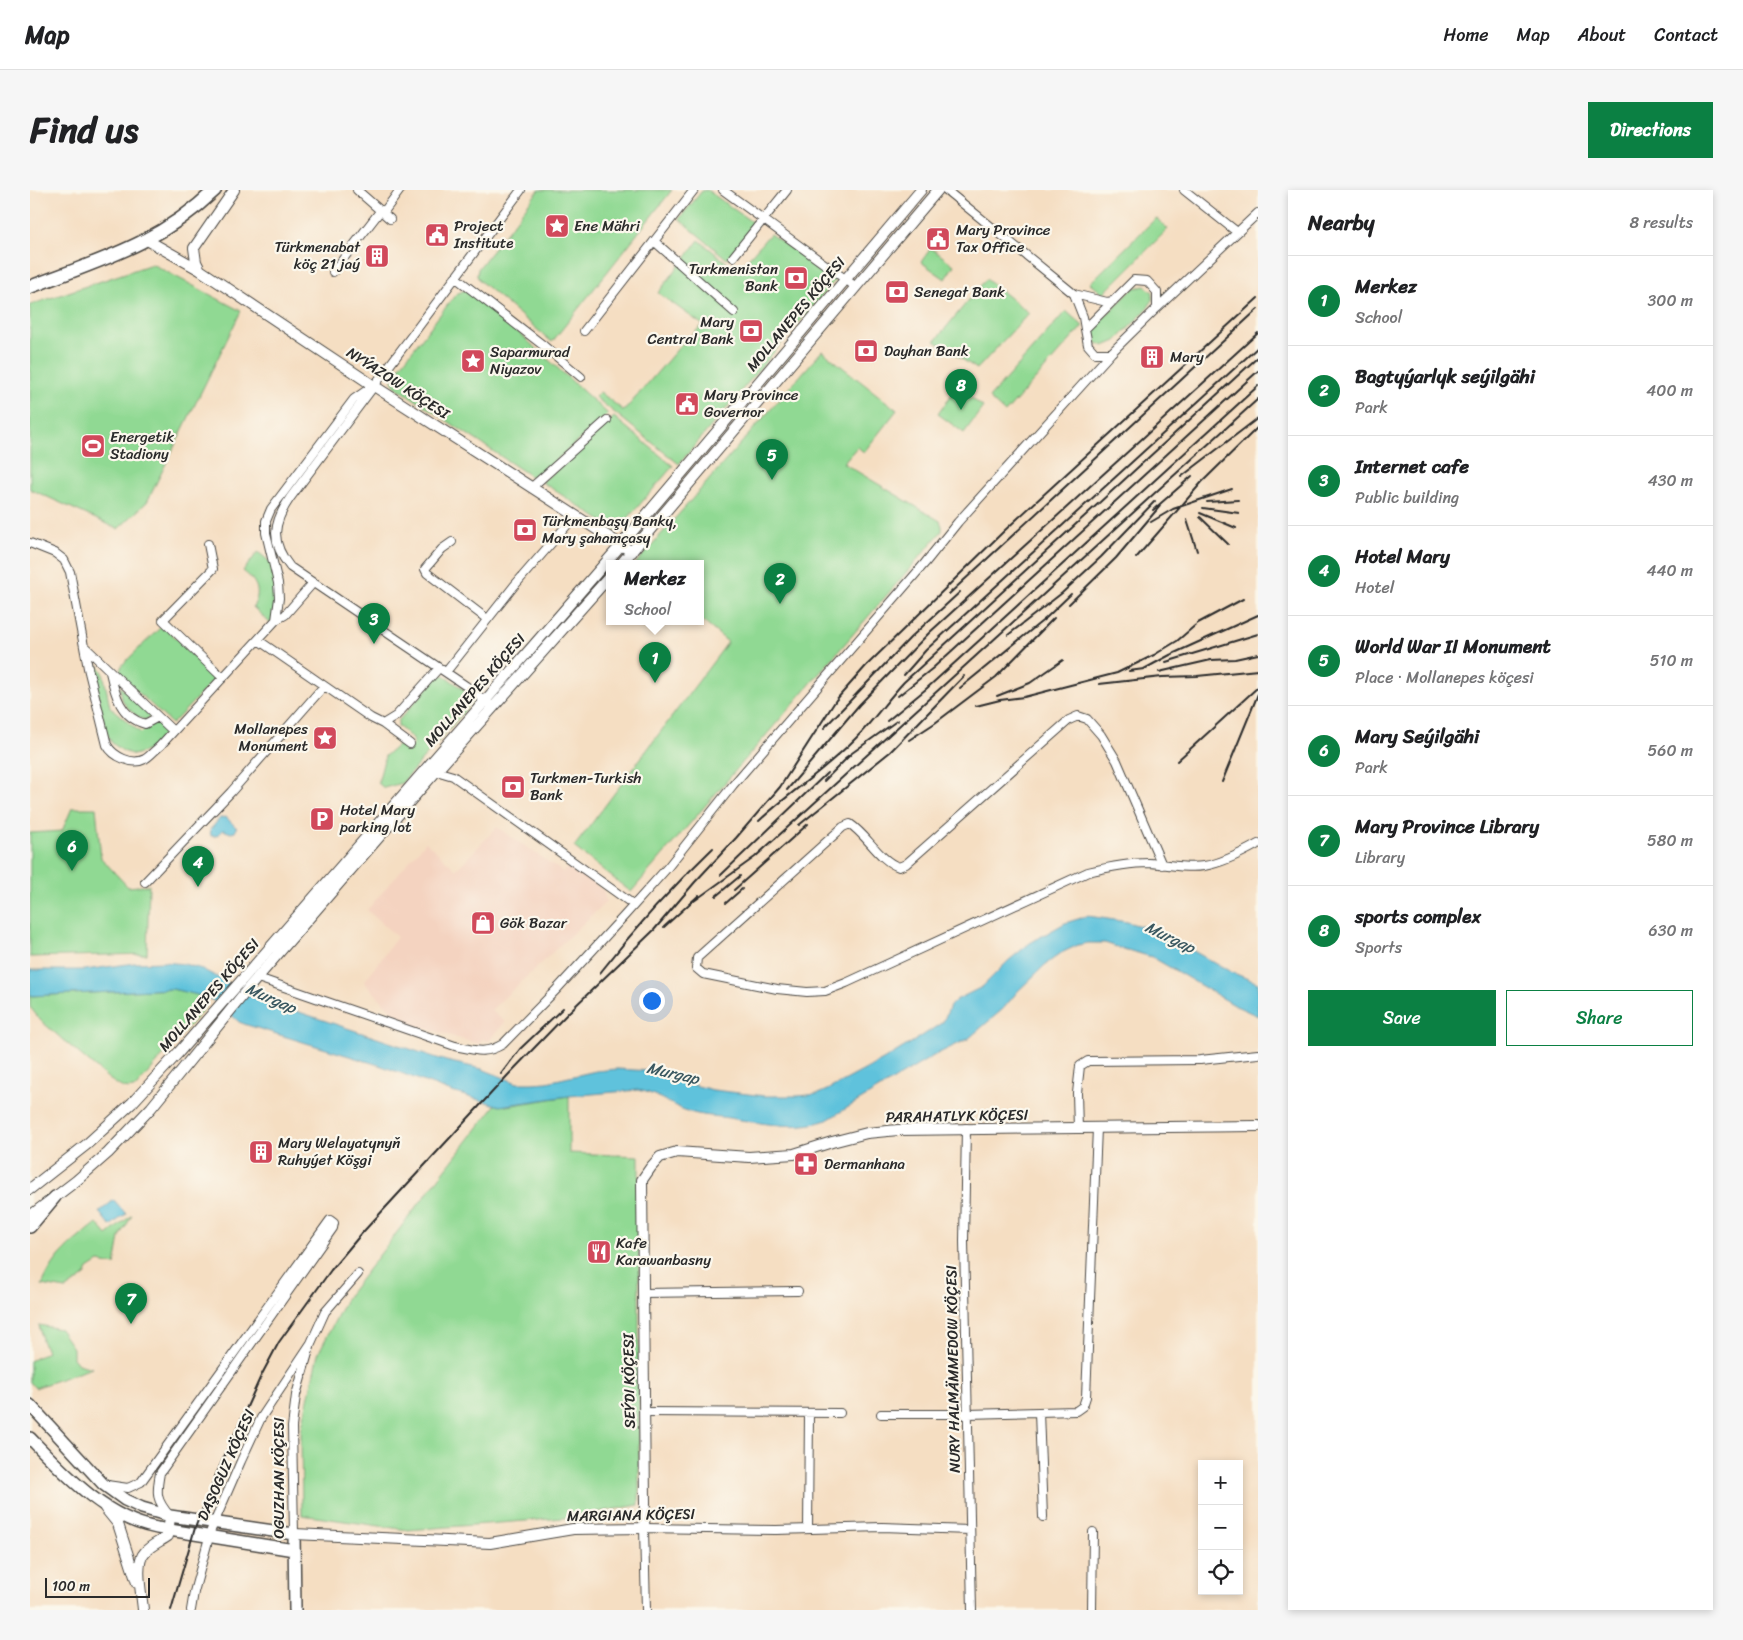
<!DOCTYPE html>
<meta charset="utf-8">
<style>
:root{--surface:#fff;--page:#f6f6f6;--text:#202124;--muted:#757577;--line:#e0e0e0;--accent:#0b8043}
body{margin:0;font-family:Sriracha,sans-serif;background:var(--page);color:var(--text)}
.controls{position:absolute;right:15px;bottom:15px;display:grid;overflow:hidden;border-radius:0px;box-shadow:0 2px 8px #0003}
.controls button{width:45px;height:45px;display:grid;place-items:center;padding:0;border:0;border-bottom:1px solid var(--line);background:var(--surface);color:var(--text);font:25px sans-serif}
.scale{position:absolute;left:15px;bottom:12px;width:105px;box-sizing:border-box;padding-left:5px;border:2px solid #2b2b2b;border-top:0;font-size:14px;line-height:18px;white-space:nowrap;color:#2b2b2b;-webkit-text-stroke:4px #fbf7ec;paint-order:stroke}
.you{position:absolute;left:621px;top:810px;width:18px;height:18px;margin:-12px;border:4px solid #fff;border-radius:50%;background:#1a73e8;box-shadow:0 0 0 8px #1a73e833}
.badge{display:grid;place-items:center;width:32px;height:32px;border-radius:50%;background:var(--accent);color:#fff;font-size:16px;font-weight:700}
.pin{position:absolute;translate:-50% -41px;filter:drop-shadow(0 1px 2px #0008)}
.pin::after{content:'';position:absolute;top:26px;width:18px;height:15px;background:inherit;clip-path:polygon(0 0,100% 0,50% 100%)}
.popup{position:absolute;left:576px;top:370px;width:98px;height:65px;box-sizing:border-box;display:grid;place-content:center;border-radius:0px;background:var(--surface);filter:drop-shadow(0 1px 4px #0005);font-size:16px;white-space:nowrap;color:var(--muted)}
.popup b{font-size:19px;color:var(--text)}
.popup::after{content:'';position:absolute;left:50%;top:100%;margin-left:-10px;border:10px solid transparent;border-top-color:var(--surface)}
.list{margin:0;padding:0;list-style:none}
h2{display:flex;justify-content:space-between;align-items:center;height:65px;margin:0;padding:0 20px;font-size:21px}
h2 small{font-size:16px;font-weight:400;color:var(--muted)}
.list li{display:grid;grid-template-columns:32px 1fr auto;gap:15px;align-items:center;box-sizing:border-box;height:90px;padding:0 20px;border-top:1px solid var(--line)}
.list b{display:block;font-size:19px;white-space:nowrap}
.list p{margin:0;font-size:16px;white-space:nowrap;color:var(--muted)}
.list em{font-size:16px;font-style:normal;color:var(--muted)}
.actions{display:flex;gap:10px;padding:15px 20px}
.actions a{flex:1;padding:11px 0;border:1px solid var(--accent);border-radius:0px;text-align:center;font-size:18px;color:var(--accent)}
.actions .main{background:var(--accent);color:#fff}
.icon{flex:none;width:28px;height:28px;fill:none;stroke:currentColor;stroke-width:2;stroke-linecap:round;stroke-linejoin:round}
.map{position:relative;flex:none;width:1228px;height:1420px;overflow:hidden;border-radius:0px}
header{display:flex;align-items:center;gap:30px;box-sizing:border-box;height:70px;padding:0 25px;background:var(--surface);border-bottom:1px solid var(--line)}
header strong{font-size:24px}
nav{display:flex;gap:28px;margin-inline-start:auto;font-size:18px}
.intro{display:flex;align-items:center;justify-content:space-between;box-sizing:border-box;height:120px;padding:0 30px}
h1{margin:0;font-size:35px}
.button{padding:12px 22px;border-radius:0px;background:var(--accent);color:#fff;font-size:18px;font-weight:700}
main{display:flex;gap:30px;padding:0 30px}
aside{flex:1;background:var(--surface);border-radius:0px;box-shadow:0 2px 8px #0003}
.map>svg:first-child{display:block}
</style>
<header>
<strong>Map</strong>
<nav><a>Home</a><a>Map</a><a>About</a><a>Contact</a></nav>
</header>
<div class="intro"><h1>Find us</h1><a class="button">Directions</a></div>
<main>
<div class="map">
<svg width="1228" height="1420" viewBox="0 0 1228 1420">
<rect width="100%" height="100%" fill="#fbf7ec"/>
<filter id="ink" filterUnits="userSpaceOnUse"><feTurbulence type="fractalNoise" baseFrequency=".02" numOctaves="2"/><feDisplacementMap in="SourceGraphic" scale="10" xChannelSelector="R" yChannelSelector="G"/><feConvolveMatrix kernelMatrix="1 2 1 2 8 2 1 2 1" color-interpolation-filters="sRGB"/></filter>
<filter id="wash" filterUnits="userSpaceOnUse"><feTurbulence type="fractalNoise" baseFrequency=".0096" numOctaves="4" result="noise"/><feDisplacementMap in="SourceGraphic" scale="20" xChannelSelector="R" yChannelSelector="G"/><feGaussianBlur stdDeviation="1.12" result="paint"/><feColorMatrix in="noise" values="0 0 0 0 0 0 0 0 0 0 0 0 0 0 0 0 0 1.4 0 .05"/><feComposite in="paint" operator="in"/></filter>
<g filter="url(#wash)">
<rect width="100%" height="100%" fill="#f5dec2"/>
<!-- built -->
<path fill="#f4d3c0" d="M467,637L533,682L540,675L573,700L576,712L461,820L475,832L458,852L453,849L448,854L371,831L334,792L367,747L337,720L396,652L426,680Z"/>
<!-- green -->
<path fill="#90d993" stroke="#5e825f" d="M509,0H642L522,152L450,91L447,86L448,79Z
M677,0L726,35L724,39L697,69L649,29L672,1Z
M1126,28L1138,39L1073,104L1060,93Z
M740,44L806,89L649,274L565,207L570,202L594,221L651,155L673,135L628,103L669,50L707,81Z
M901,58L924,75L915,89L891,72Z
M122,74L211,121L117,312L88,339L0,299V115Z
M956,89L999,123L947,179L905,151Z
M1115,96L1123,102L1122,111L1117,119L1086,151L1074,156L1067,153L1062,144L1068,133L1104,98Z
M435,100H442L578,224L505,289L366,197L362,191L365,183L426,104Z
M1036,121L1053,136L975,223L959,208Z
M792,161L867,220L834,262L827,257L813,273L910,331L912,336V341L601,702L544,657L698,452L670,429V374H605Z
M927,197L953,217L934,243L908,224Z
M584,227L643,276L587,341L512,292Z
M228,362L244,375L248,393L242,435L223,417C232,401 226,391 213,381Z
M133,435L186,488L142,534L91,486L90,481L92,475Z
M62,470L73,482L80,517L111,543L125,529L137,541L119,560L104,565L93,561L82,553L75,540Z
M412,484L446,508L372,593L354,598L348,593L355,566L368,555L379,559L383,555V549L368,536V531L408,486Z
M90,496L121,525L116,530C108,529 95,517 92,509C91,505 91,500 90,496Z
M42,618H66L71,668L98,697L119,695L117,764L0,767V643L32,641Z
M142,799L168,805L176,816L106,897C95,902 88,895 79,889L11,831L0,817V806Z
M539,906V963L609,966V1315L534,1328L378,1340L272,1325L271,1241L288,1164L317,1107L466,914L476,916Z
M102,1025L90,1047L85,1075L69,1072L58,1079L55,1086L36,1099L12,1095C26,1063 41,1054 67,1033L77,1045Z
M9,1135L30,1139L43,1158V1168L48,1174L62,1178L5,1198L0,1192V1171L17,1162L12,1150Z"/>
<!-- water -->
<path fill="#5ec2dc" stroke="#447684" d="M196,627L207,638L205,642L201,643L193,640L186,646H181L180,640L190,628Z
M1058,726L1097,732L1121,739L1140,748L1201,782L1228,793V826L1206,816L1122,767L1090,758L1075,753H1058L1048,755L1031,763L1015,775L988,801L973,819L938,849L905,865L797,930C767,941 730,933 699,928C685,926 670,926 657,921C640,915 626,903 608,900L539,906L470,916L422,902L352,876L217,835L209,832L194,818L182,810L168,805L142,799L0,806V780H55L105,773L134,772L154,774L172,779L213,801L242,813L416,871L452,879L487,893H502L517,892L566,881L587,879L621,881L630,882L656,893L683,900L735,906H768L788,904L797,900L853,870L889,848L913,832L920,816L926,810L952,797L978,771L1000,753L1035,733Z
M84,1010L96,1024L80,1036L69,1022Z"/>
</g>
<g filter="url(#ink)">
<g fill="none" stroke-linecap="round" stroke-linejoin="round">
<defs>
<path id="minor" d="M327,0L360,29
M693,0L826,97
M916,0L1044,104
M1154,0L1207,42
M353,23L370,0
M624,51L704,122
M703,67L757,0
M303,82L351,20
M425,87L514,156L551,187
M1104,90L1117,91L1127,102V118L1081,163H1065L1058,155L1055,139Z
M1127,118L1228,23
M1055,139L1053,127L1044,104L1077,112L1083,111
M554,141L664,0
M502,297L577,230
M422,352L412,359L395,379L397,383L457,429
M0,353L25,363L34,370L40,382L58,478L77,555C83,566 102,576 115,569C120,566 125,560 130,556L246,430L255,425L283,393
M178,354L183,379L133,430L193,488
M246,430L249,408L248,393L236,343V331L241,319L324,209L340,198
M228,450L341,528L353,534L366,526L409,478
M54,456L143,541
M80,482C85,504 90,527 115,534L128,527
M416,482L484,396L545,326
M459,514L436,496L260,377C240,352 243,333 260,308L491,0
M353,534L380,554
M406,581L423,586L604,715
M1132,675L1087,571L1071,545L1057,529L1048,526L1039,530L876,674L869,677C849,670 838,646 820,634L813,637L667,768L666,778L673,784L747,799L777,802L795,801L816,793L1058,682C1079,677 1098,673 1119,673C1138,674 1155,679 1174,676C1193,673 1212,663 1228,654
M115,692L201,602L294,496
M228,788L425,856C444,860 455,865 473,854L526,800L595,725L638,677L703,595L895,373L928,332L1081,163
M936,938L934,1051L942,1420
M1048,939L1047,903L1050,876L1058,871L1170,870L1228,864
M613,1103L768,1101
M614,1222L810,1223
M1009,1222L1013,1327
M851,1224H938L1046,1221L1053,1216L1056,1207L1067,938
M77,1295L98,1298L111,1292L300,1030L304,1033L303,1038L130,1283C126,1304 126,1310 140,1326
M778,1339L779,1223
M264,1344L262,1237L266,1205L281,1153L295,1122L328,1084
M161,1420L164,1402L181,1340L211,1271L231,1228L281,1153
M616,1420L614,1338L746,1340L852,1337L940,1340
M1062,1420L1063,1342"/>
<path id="tertiary" d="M117,50L170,80L344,196L602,362
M170,80L166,72L164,58L204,0
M591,374L908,0
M0,999L56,955L102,913L149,862L591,355L891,0
M0,1026L46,991L78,963L121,918L221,795L394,595L580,386
M75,1318L88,1334L107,1393
M264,1344L460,1353L543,1339L614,1338L615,1313L612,990L621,977L630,967L647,962L719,967L764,964L802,952L837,943L868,940L1228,936
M113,1420C112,1405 104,1373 115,1362C121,1355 131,1351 138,1346L140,1326"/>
<path id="secondary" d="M0,1037L25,1007
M0,1215L73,1294L95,1310L112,1318L140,1326L264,1344L265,1420
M0,1248C36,1285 75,1328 127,1338L264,1360"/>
<path id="primary" d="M0,97C70,70 129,54 185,0"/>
</defs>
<!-- minor casing -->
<use href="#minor" stroke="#494642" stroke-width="10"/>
<!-- tertiary casing -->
<use href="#tertiary" stroke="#494642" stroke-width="12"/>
<!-- secondary casing -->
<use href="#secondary" stroke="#494642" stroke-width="14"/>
<!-- primary casing -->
<use href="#primary" stroke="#494642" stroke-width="15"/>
<!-- minor -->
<use href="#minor" stroke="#fff" stroke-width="8"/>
<!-- tertiary -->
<use href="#tertiary" stroke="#fff" stroke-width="10"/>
<!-- secondary -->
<use href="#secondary" stroke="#fff" stroke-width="11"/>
<!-- primary -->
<use href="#primary" stroke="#fff" stroke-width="12"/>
<!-- rail -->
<path stroke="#2b2b2b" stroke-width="2" d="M1151,287L1228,228
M1177,312L1208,310
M1173,318L1209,323
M1123,320L1162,286
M1170,323L1206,338
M1170,327L1198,354
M1157,330L1167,361
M1121,332L1143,319L1202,299
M1106,368L1172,292L1228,237
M919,404L1228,119
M1039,414L1086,368L1130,316
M978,445L1032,403L1071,367L1125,311
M1136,472L1228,444
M1099,481L1114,479L1140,465L1228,425
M1129,482L1181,470L1205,469L1228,464
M874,485L896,460L1228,157
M1069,494L1132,487L1167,486L1228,480
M930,498L1016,428L1041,404
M868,506L903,478L1228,181
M967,506L1000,493L1033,470
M946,516L970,510L994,507L1087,483L1124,465L1147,451L1168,433L1213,409
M857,531L896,499L1228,196
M794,538L881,447L930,402
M879,550L905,533L966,487L1024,428
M815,568L868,530
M1147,571L1228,497
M794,591L821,564
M1192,592L1228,504
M757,600L829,515L899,443L1228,143
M729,631C760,602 796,579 826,548C844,530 857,510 874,492L1228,167
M769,635L860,562L934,486
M691,685L797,583
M704,700L778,634
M686,706L710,686
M664,711L725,667L1228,209
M696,713L712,699
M634,737L669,705
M570,783C605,738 642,697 683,658
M471,884L490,859L533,818
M141,1420L165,1338L185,1287L231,1186L249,1152L301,1080L333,1042L479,884L539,822L624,740L665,692L706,648L750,597L806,510L836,476L974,341L1228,108"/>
</g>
</g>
<!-- icons -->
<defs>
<symbol id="sight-square" viewBox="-11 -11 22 22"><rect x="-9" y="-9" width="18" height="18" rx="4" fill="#d1495b" stroke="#fbf7ec"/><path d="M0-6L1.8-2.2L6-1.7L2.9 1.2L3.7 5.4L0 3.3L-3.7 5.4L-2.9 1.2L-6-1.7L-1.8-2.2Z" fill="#fff"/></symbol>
<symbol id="civic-square" viewBox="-11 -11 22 22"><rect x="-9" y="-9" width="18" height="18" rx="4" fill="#d1495b" stroke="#fbf7ec"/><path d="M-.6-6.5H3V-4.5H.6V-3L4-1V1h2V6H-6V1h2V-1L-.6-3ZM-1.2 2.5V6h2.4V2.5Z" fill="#fff"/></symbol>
<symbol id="building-square" viewBox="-11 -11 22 22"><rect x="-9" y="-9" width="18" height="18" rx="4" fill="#d1495b" stroke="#fbf7ec"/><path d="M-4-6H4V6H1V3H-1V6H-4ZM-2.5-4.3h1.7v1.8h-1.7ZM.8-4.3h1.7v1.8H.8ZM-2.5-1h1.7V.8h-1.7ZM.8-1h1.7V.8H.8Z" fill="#fff"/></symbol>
<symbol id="bank-square" viewBox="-11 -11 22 22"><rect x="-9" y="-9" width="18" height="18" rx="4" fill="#d1495b" stroke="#fbf7ec"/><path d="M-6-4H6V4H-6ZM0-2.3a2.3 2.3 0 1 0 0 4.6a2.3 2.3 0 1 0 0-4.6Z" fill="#fff"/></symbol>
<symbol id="stadium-square" viewBox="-11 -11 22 22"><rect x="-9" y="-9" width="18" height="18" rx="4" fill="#d1495b" stroke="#fbf7ec"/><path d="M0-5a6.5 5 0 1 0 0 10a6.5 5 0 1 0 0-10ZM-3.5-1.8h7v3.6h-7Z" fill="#fff"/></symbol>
<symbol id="parking-square" viewBox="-11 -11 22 22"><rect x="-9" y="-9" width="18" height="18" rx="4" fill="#d1495b" stroke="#fbf7ec"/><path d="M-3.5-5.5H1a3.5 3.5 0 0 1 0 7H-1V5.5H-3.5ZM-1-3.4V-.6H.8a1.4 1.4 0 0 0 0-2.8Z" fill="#fff"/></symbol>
<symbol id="shop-square" viewBox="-11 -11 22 22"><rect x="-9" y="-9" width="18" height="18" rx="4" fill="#d1495b" stroke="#fbf7ec"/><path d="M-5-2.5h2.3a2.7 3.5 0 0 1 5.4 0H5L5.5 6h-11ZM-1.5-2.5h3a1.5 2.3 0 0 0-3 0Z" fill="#fff"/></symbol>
<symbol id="pharmacy-square" viewBox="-11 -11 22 22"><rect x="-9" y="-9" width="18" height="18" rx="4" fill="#d1495b" stroke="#fbf7ec"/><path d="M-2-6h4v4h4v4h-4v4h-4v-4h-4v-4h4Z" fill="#fff"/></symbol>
<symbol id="restaurant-square" viewBox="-11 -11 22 22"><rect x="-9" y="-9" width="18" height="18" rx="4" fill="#d1495b" stroke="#fbf7ec"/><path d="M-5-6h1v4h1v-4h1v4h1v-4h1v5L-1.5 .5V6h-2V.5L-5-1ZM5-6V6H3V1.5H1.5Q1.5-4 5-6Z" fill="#fff"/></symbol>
</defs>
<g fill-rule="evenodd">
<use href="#sight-square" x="513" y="22" width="28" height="28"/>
<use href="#civic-square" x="393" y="31" width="28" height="28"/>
<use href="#civic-square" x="894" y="35" width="28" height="28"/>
<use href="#building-square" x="333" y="52" width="28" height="28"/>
<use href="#bank-square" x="752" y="74" width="28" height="28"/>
<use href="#bank-square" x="853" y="88" width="28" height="28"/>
<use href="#bank-square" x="707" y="127" width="28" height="28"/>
<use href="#bank-square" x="822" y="147" width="28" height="28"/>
<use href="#building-square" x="1108" y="153" width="28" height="28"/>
<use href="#sight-square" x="429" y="157" width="28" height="28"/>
<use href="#civic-square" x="643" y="200" width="28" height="28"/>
<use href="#stadium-square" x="49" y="242" width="28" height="28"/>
<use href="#bank-square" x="481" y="326" width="28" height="28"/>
<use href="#sight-square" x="281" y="534" width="28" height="28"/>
<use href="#bank-square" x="469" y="583" width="28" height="28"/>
<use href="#parking-square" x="278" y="615" width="28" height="28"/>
<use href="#shop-square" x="439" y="719" width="28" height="28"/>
<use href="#building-square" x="217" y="948" width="28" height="28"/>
<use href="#pharmacy-square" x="762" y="960" width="28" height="28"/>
<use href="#restaurant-square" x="555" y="1048" width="28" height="28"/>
</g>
<g text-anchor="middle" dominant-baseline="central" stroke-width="4.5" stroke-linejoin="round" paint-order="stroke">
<!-- poi labels -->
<g font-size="15" fill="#2b2b2b" stroke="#fbf7ec" text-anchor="start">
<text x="424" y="36">Project<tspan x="424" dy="17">Institute</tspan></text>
<text x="544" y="36">Ene Mähri</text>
<text x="926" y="40">Mary Province<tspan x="926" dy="17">Tax Office</tspan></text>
<text x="330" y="57" text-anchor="end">Türkmenabat<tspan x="330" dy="17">köç 21 jaý</tspan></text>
<text x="748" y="79" text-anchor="end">Turkmenistan<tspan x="748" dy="17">Bank</tspan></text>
<text x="884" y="102">Senegat Bank</text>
<text x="704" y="132" text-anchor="end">Mary<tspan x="704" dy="17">Central Bank</tspan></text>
<text x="854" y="161">Dayhan Bank</text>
<text x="460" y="162">Saparmurad<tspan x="460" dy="17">Niyazov</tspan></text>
<text x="1140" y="167">Mary</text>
<text x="674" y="205">Mary Province<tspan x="674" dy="17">Governor</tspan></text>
<text x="80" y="247">Energetik<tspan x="80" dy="17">Stadiony</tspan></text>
<text x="512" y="331">Türkmenbaşy Banky,<tspan x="512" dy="17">Mary şahamçasy</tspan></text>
<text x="278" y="539" text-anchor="end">Mollanepes<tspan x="278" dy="17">Monument</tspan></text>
<text x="500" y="588">Turkmen-Turkish<tspan x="500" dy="17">Bank</tspan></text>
<text x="310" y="620">Hotel Mary<tspan x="310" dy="17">parking lot</tspan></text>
<text x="470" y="733">Gök Bazar</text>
<text x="248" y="953">Mary Welayatynyň<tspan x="248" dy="17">Ruhyýet Köşgi</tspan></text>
<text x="794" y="974">Dermanhana</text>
<text x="586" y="1053">Kafe<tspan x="586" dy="17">Karawanbasny</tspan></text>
</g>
<!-- street labels -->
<g font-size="15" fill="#2b2b2b" stroke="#fbf7ec">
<text transform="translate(766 124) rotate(-50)">MOLLANEPES KÖÇESI</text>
<text transform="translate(368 193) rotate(33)">NYÝAZOW KÖÇESI</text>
<text transform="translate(445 500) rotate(-49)">MOLLANEPES KÖÇESI</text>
<text transform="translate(179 805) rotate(-49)">MOLLANEPES KÖÇESI</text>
<text transform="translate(927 926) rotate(-1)">PARAHATLYK KÖÇESI</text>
<text transform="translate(923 1179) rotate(-91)">NURY HALMÄMMEDOW KÖÇESI</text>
<text transform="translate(599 1191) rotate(-91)">SEÝDI KÖÇESI</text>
<text transform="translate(196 1275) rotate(-66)">DAŞOGUZ KÖÇESI</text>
<text transform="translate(249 1288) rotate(-90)">OGUZHAN KÖÇESI</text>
<text transform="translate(601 1325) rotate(-1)">MARGIANA KÖÇESI</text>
</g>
<!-- water labels -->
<g font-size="16" font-style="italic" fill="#3a5860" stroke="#fbf7ec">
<text transform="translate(1140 747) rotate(26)">Murgap</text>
<text transform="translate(241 808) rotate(24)">Murgap</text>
<text transform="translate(643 883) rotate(13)">Murgap</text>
</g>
</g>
</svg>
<div class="controls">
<button>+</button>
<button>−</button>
<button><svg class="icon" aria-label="locate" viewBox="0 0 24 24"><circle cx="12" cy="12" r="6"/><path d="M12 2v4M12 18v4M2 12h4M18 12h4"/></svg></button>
</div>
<div class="scale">100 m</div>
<div class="you"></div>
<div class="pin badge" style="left:625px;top:493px">1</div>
<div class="popup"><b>Merkez</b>School</div>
<div class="pin badge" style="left:750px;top:414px">2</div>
<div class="pin badge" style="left:344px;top:454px">3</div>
<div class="pin badge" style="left:168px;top:697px">4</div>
<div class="pin badge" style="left:742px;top:290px">5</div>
<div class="pin badge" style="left:42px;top:681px">6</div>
<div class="pin badge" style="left:101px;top:1134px">7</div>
<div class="pin badge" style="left:931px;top:220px">8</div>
</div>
<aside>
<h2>Nearby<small>8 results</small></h2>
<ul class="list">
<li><span class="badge">1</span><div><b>Merkez</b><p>School</p></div><em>300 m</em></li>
<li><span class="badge">2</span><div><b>Bagtyýarlyk seýilgähi</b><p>Park</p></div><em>400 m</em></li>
<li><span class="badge">3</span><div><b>Internet cafe</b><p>Public building</p></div><em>430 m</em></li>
<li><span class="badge">4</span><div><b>Hotel Mary</b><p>Hotel</p></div><em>440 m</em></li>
<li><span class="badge">5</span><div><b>World War II Monument</b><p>Place · Mollanepes köçesi</p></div><em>510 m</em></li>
<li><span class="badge">6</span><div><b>Mary Seýilgähi</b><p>Park</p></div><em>560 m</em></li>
<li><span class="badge">7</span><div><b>Mary Province Library</b><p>Library</p></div><em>580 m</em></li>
<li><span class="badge">8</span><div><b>sports complex</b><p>Sports</p></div><em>630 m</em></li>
</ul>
<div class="actions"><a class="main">Save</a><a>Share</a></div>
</aside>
</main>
